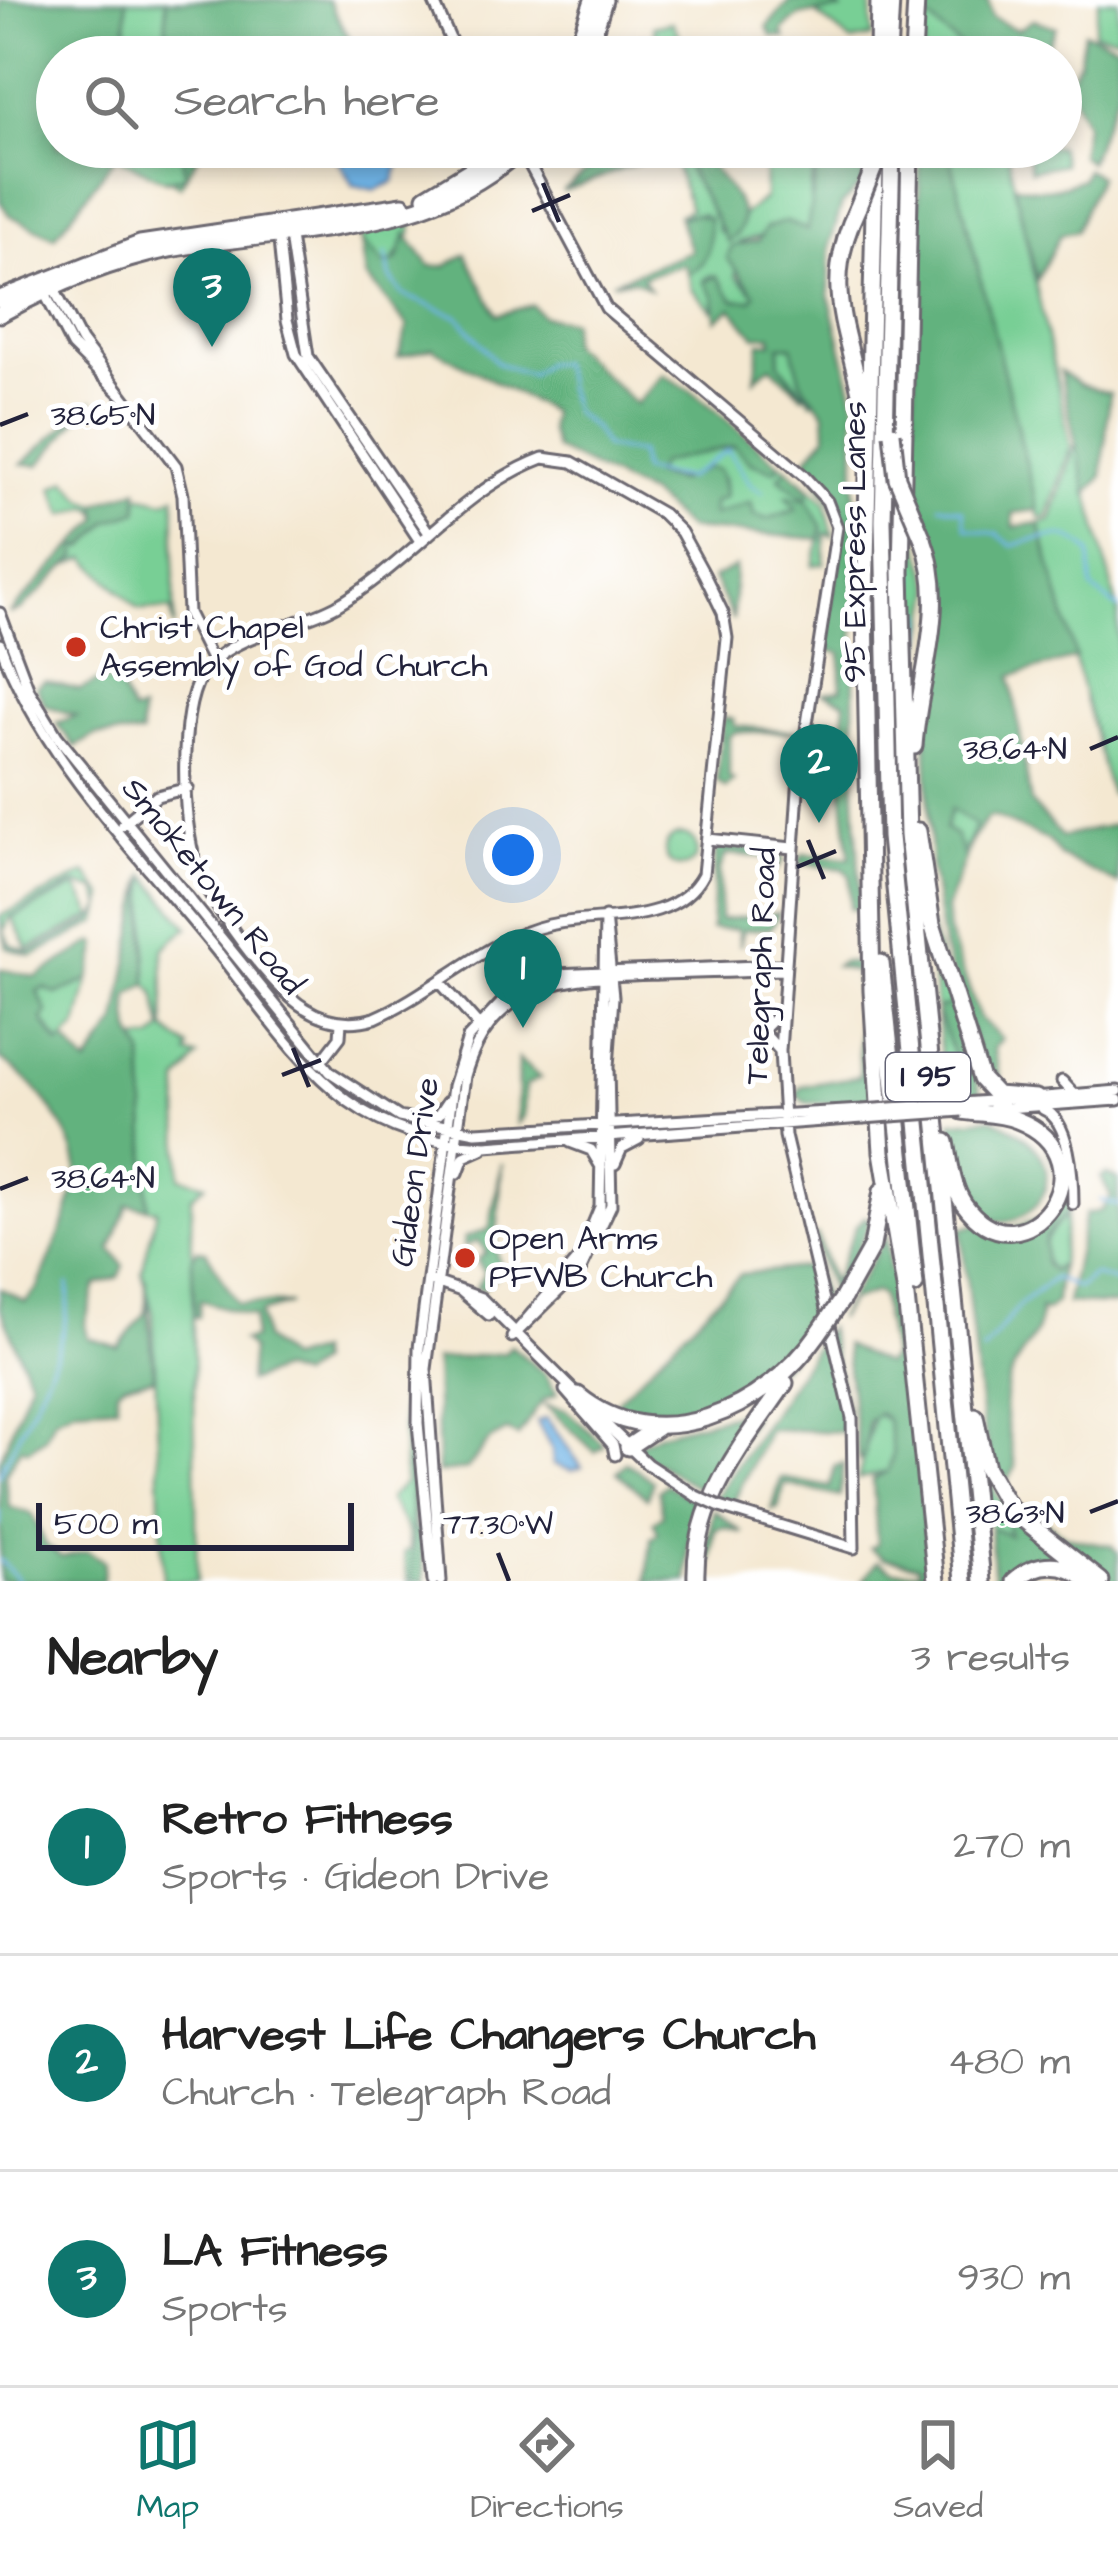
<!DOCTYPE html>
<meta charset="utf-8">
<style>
:root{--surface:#fff;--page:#f6f6f6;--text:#222;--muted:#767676;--line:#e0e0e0;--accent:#0f766e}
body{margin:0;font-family:"Architects Daughter",sans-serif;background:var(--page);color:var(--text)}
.scale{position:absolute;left:36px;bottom:30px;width:318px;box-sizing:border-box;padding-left:12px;border:6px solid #22223b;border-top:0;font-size:33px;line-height:42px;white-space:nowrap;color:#22223b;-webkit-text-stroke:9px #fff;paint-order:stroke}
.you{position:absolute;left:513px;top:855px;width:42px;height:42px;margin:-30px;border:9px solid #fff;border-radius:50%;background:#1a73e8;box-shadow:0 0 0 18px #1a73e833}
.badge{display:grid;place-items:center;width:78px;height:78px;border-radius:50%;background:var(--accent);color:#fff;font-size:39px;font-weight:700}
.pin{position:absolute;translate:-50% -99px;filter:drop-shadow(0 3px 6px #0008)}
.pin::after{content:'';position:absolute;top:63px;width:42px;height:36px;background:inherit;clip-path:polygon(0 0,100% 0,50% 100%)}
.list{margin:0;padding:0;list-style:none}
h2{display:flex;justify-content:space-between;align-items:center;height:156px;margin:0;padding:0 48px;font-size:51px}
h2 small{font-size:39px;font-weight:400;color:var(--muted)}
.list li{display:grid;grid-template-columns:78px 1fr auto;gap:36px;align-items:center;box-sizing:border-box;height:216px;padding:0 48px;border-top:3px solid var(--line)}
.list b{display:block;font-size:45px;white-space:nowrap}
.list p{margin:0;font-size:39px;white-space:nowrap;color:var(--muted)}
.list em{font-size:39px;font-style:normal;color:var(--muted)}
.icon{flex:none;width:66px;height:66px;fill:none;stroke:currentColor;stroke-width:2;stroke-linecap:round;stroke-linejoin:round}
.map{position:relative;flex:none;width:1118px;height:1581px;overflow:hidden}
.search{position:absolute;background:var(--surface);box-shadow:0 6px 18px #0003;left:36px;right:36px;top:36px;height:132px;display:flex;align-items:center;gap:30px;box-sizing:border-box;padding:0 42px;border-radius:66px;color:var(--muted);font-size:45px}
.sheet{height:804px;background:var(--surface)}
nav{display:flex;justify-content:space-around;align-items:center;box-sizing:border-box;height:168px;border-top:3px solid var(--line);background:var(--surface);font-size:33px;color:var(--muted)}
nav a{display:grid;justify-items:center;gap:6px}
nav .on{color:var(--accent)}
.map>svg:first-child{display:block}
</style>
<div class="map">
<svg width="1118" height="1581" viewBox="0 0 1118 1581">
<rect width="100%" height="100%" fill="#fff"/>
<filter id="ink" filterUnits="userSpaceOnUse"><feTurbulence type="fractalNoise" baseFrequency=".00833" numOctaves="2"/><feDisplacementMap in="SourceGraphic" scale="24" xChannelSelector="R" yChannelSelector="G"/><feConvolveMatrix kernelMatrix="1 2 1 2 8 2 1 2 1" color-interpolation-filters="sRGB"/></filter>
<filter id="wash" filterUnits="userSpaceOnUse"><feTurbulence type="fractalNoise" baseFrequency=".004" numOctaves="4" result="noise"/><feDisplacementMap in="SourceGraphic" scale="48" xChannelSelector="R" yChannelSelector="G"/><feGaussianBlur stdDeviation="2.7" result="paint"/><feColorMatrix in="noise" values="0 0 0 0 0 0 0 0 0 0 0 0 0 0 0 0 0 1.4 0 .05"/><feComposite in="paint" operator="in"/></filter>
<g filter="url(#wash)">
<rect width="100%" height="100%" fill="#f4e8d1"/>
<!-- green -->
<path fill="#78cf95" stroke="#4d7868" stroke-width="3" fill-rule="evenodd" d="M126,0H166V57H127Z
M828,0H871L872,37L852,42L814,12L830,5Z
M1099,0H1118V37L1094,33Z
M925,15L972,57H923Z
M672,22L691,57H658L654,26Z
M125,147H181L186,176L166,181L121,159Z
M669,147H676C685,171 718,210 718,231L737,235L744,214L765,198L764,147L828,158C803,171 813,201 812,225L807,230L793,227L739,242L736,276L755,294L752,300H734L712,275L705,279L714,297L712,310L692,289L688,274L702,264L703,214L677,215L690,209Z
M948,147H1006L1071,447L1047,517H1039Z
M1026,147H1059L1063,164L1030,170Z
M412,221L411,234L391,264C374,266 362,247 361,231Z
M785,344L795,349L801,382L813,403L779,363L780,346Z
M1076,443L1118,611V794H1110L1039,523L1051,520Z
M735,446L750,462L775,471L780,464L787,468L779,478L807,498L800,478L825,502L833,536L825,533L824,564L813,565L820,539L787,496L796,509L767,519L754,515L751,503L713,516V502L725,497L724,478C697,471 680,484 653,475L660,463Z
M67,480L83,499L97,504L99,514L91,507L64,515L53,488Z
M138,495L165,501L175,496L174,628L171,610L138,609L86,558L64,567L77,556V547L84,548L109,521L138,511Z
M912,522L933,590L918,675L911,620Z
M950,809L976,825L965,859L943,825Z
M665 851a16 16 0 1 1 32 0a16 16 0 1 1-32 0Z
M86,873L104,896L98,922L32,956L7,948L0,916ZM74,884L97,890L101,907L93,920L30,952L10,945L4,932L10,917Z
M146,875L188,927L163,949L165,1029L189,1048L188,1055L198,1057L179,1082L180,1177L206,1184L191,1197L197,1581H163L153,1313L142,1272L157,1210L148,1208L143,1054L130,1040L153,1039L163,1029L155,993L147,984Z
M77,886L93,916L28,949L12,918Z
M928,921L953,1004L937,1010L965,1086L954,1087L951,1098H945Z
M89,980L77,1027L60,1044L42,1019L47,1012L37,991L45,988L56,994Z
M1067,1214L1060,1265L1051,1271C1033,1247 1051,1231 1067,1214Z
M402,1396H409L410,1404L413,1581H408L404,1553L410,1549L406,1528L388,1499L404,1483Z
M874,1413L887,1420L893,1454L888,1471L858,1479Z
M982,1466L1005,1510L1009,1535L990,1528Z"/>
<!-- forest -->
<path fill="#62b27e" stroke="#426a5c" stroke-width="3" d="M0,0H126L127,57H57V147H123L55,237L9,215L0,201Z
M166,0H328L359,57H166Z
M790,0H828L841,10L800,15L782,31L785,38L771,36L767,27Z
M925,0H988L992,17L1017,30L1033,20L1056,27L1047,46L1051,57H972L925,15Z
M1084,32L1118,45V90L1089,162L1080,155L1085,124L1067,81L1079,60Z
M181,147H204L180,186L168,179L185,176Z
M590,147L602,148L607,163L653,147L670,151L562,192L594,165Z
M676,147H700C710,177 769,213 728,242Z
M849,147H864L863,183L842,204L830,245L829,295L855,402L854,776L861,910L850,909V876L844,869L798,863L803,854L850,858L840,772L845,702L824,693L841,690V653L827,650C824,607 844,563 840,526C837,500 814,484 807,458L826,436L825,413L801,382L792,346H780L779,363L804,397L770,366L755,379L760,342L772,343V335L755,336L731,308L716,320L714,297L704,282L717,276L734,300H752L755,294L727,258L732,246L758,241L766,228L786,221L807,230L817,166L848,155Z
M920,147H948L1038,510L1013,513L1014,527L1039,523L1076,658L1011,676L1031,803L1062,837L1116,824L1118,829V884L1060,856L1049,841L995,817H988L965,851L975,825L951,809L945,829L956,836L965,859L946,909L948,932L980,1018L1002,1039L994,1048L1001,1082L987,1080L943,947L931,869L925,700L940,618L941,582L912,500Z
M1086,169L1099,176L1076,231L1060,235L1037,280L1014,185C1041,192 1056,190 1082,179Z
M694,214L709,218C710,244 712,260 688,274L684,264L642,277L649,288L634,280L612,282L691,251L679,218Z
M406,234L430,266H445L466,254L497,315L532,305L542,316L571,321L570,344L636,404L663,374L697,395L780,464L775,471L750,462L734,446L660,463L654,475L678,481L708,467L719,470L725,497L713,502V515L751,502L754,515L767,519L796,510L787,496L807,499L779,478L787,468L810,490L807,499L822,526L820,539L688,529L651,496L555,449L549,429L551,412L432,348L398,357L408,326L366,277L361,240L385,265L397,260Z
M1060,371L1081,385L1110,393L1102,477L1087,494Z
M94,400L39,465L22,464Z
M138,489V511L109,521L85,546L77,547V556L21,610L9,614L99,519L97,504Z
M735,567V569L733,620L713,578Z
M101,680L118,682L132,713L141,711V735H96L75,747L56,723L76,716L45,705L36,687L45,681L79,690Z
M723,717L734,720V726L799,732H735L729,737V778L734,780L726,788L717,781Z
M716,846L778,852L784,859L777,871L778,858L726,854L720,870V920L779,913L771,928L743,930L740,946L738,929H711Z
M144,877L147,984L129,995C127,1023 132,1035 143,1053L148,1208L128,1205L111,1249L124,1266L119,1277L96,1285L85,1323L88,1338L118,1347L146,1312V1278L154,1378L124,1383L117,1389V1405L75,1408L54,1418L45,1438L28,1450L21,1447L5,1474L9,1507L32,1514L46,1545L61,1557L87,1551L104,1561L103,1581H0V1461L30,1381L0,1307V1288L25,1302L38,1288C51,1254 69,1217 76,1181C85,1142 32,1077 0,1059V969L36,977L94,942L98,945L89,980L56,994L45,988L37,991L47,1012L42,1020L59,1044L65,1040L87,1065L117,1022Z
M842,962L863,964L872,1104L806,1103L796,1094L802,1086L860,1076L856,972L835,966Z
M953,1004L980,1090L975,1097L951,1098L948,1093L965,1086L936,1009Z
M518,1059L540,1078L525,1086L524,1116L517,1124Z
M990,1118C1118,1167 994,1279 960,1185C953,1167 954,1141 952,1121Z
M1038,1125L1056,1133L1071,1188L1068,1212L1045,1237V1264L1052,1271L1060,1265L1056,1302L1046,1311L1040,1309C1042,1335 1023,1348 1013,1370C998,1399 1009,1437 1016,1467L1008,1481L994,1475L982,1423L961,1229L977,1224L1001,1232L1055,1213L1065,1191Z
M502,1163L496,1249L501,1271L482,1290L476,1288L484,1273L477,1260L486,1252L478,1241L463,1247L464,1238L489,1229Z
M1106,1174L1118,1179V1305L1067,1303L1085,1214L1101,1211L1111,1196L1101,1177Z
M865,1217L870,1221L834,1301L812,1236L817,1235L833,1284L856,1226Z
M887,1235L889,1271L897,1275L931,1581H862L878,1561L894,1571H920L918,1565L884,1558L870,1548L877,1544L873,1479L888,1471L893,1454L887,1420L879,1413L868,1422L865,1454L859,1460L845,1345L885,1364L891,1356L881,1296L876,1292L850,1301L837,1319Z
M197,1250L206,1251L237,1303L290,1304L260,1313L264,1339L288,1360L316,1352L317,1363L300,1377L279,1370L248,1382L251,1349L242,1341L253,1339L254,1317L200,1300L199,1317H194L192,1258Z
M814,1266L826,1308C784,1374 751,1405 671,1412C647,1414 631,1417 607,1411L741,1274Z
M828,1328L847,1411L842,1432L769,1429L731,1507L714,1500Z
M511,1346L545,1374L557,1394L543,1400L518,1436L507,1431L490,1440L467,1469L438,1473L435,1360L505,1353Z
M411,1378L415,1531L420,1530L425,1581H413L407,1411Z
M545,1405L566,1410L604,1445L595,1452Z
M742,1412L753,1415L750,1423L705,1493L640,1452L638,1444L660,1433Z
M626,1462L653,1481L647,1498L617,1472Z
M843,1464L840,1497L785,1484L778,1508L772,1510L781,1478L830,1487L835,1466Z
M666,1484L700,1504L688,1547V1581H647L651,1538L658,1533L654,1522L663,1515L658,1491Z
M1009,1497L1022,1510L1031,1505C1056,1538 1075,1540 1111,1545L1118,1553V1581H1109C1084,1550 1018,1533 1009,1497Z
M714,1510L743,1533L723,1527L715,1530L709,1581H699Z
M1005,1510L1063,1560L994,1581L990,1528L1009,1535Z"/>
<!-- water -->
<path fill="#70b4e6" stroke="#496b90" stroke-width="3" d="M330,147L389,149L399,165L394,182L375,190L353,185Z
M546,1418L582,1467L572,1471L553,1464L552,1450L537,1422Z"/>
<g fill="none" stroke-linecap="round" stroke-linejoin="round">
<!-- stream -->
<path stroke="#70b4e6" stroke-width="3" d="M386,254L390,277L403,295L459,317L497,363L531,375L545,363H560L574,413L594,428L605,447L639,453L642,471L687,478L728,450L751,485L763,492
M940,505L963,510L966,528L997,534L1011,545C1043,540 1065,524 1090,553L1092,589L1118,608
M913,568L914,594
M921,653L924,612
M1100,1200L1118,1205
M983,1352L1020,1305L1054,1278L1078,1288L1093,1275L1118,1282
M0,1475C23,1420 73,1344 68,1284
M0,1512V1525
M822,1543L830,1549
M0,1560L19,1581"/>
</g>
</g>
<g filter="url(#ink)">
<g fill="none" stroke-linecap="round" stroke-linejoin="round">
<defs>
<path id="secondary" d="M433,0L458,57
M520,147L606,308L803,475L827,501L837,527L799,776L780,1051L785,1136L852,1418L854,1548L720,1507
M289,230L308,356L429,533
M278,231L287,320L296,354L420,541
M53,287L81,341L176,466L183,495L188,613L212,661
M43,290L72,346L121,394
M543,458L572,462L663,514L681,532L704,574L723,613L727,638L703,874C675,928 600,913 549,925C484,940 435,992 375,1018C351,1025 327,1022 305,1008C272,989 207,901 196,864C182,822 178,714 201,676C225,634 296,628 336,606C411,563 461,489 543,458Z
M0,613L29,690L57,736L330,1072L399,1117L476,1132L862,1110
M233,633L257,636
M0,644C43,761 139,854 216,950C256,1000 296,1063 348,1101C388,1130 437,1144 486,1146L863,1118
M122,825L157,796L188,788
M708,839L792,848
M439,981L479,1026
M780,1013L762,1031L780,1051
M320,1063L340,1037L341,1022
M1062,1081L1075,1095
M1033,1098L1118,1091
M962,1103L1004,1100
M992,1109L1118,1100
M1043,1109C1070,1120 1073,1177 1073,1204
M418,1122L439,1114L447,1102
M570,1142L591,1150L601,1167
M615,1164L622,1148L639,1139
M458,1173L464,1157L482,1149
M430,1280L481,1298L579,1396
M461,1291L489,1315
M516,1332L579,1258L600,1207L605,917
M512,1337L581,1269L611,1205L608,1067L613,997L605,917
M565,1390L613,1445L615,1455
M590,1409L647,1464L696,1496
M433,1581L418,1423L419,1348L453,1086L468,1038L506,998L554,974L782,965
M441,1581L426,1369L465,1076C493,976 574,977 660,974C701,973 741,972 782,970"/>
<path id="highway" d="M878,51L879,0
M574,57L593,0
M586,57L604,0
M888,57L891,0
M913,57L916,0
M892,147L883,521L890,837L963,1581
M910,147L901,572L908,835L982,1581
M875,166L865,606L872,991L882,1152L905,1288L936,1581
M426,197L507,148
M858,207C821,285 846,323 862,401
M0,299L140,244L403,205
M0,314C53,285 110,261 170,249C294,226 425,239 523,147
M914,746C919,676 949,607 923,539
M918,831L932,924L981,1079L996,1095L1036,1098
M881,963L915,1285
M946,1142C950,1162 952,1187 964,1204C1024,1287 1117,1159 1017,1120C1000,1113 980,1114 962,1111
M843,1298L872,1246L882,1191
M578,1395C657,1461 766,1409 818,1334
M975,1416L986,1468L1009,1508L1101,1581
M628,1447L658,1427
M696,1581C693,1501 743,1445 785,1383
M1014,1581C1037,1560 1065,1560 1088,1581"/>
</defs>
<!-- secondary casing -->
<use href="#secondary" stroke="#6c6770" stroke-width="15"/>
<!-- highway casing -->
<use href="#highway" stroke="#6c6770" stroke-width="21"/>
<!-- secondary -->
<use href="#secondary" stroke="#fff" stroke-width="9"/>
<!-- highway -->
<use href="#highway" stroke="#fff" stroke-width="15"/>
<defs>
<path id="secondary-bridge" d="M862,1110L962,1103
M863,1118L962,1111
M696,1496L720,1507"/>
<path id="highway-bridge" d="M858,207L882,147
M892,433L897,478L923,539
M818,1334L843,1298"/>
</defs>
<!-- secondary-bridge casing -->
<use href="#secondary-bridge" stroke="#6c6770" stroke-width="15" stroke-linecap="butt"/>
<!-- highway-bridge casing -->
<use href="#highway-bridge" stroke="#6c6770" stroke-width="21" stroke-linecap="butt"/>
<!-- secondary-bridge -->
<use href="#secondary-bridge" stroke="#fff" stroke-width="9"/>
<!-- highway-bridge -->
<use href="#highway-bridge" stroke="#fff" stroke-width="15"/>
</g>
</g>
<!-- ticks -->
<path fill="none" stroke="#22223b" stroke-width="4.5" d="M543,183L559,222M532,211L570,195M0,425L28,414M1090,749L1118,737M808,840L824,879M797,867L836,851M293,1048L309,1087M282,1075L321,1060M0,1189L28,1178M1090,1512L1118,1501M498,1553L509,1581"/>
<!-- markers -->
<g fill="#c8321e" stroke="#fff" stroke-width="4.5">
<circle cx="76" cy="647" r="12"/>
<circle cx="465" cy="1258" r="12"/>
</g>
<g text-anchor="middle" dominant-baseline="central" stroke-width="10" stroke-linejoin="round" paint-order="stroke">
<!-- shield labels -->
<rect fill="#fff" stroke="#646476" stroke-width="3" x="886" y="1053" width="84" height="48" rx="9"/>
<g font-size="30" font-weight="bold" fill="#22223b">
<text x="928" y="1077">I 95</text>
</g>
<!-- street labels -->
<g font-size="33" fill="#22223b" stroke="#fff">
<text transform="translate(855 542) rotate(-90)">95 Express Lanes</text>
<text transform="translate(213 886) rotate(51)">Smoketown Road</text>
<text transform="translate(761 966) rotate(-88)">Telegraph Road</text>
<text transform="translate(415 1172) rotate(-82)">Gideon Drive</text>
</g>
<!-- poi labels -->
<g font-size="33" fill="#22223b" stroke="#fff" text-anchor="start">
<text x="100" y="628">Christ Chapel<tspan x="100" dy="38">Assembly of God Church</tspan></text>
<text x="489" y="1239">Open Arms<tspan x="489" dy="38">PFWB Church</tspan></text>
</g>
</g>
<g font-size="30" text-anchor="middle" fill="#22223b" stroke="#fff" stroke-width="10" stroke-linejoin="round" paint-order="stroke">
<text x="103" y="425">38.65°N</text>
<text x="1015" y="759">38.64°N</text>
<text x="103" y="1188">38.64°N</text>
<text x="1015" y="1523">38.63°N</text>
<text x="498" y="1534">77.30°W</text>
</g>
</svg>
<div class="scale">500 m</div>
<div class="you"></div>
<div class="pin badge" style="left:523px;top:1028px">1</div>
<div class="pin badge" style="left:819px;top:823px">2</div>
<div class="pin badge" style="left:212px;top:347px">3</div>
<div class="search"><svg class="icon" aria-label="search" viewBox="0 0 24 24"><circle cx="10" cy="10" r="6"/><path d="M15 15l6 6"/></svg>Search here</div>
</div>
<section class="sheet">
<h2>Nearby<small>3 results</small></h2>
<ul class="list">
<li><span class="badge">1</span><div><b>Retro Fitness</b><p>Sports · Gideon Drive</p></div><em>270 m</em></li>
<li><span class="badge">2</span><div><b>Harvest Life Changers Church</b><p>Church · Telegraph Road</p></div><em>480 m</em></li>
<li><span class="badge">3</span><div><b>LA Fitness</b><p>Sports</p></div><em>930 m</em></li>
</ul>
</section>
<nav>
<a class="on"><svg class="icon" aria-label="map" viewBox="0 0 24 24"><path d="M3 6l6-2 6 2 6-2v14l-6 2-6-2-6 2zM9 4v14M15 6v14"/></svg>Map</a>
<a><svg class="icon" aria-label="directions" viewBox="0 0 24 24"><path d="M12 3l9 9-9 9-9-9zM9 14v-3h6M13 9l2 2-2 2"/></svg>Directions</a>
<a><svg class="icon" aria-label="saved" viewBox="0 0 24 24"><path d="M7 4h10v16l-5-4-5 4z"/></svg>Saved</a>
</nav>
